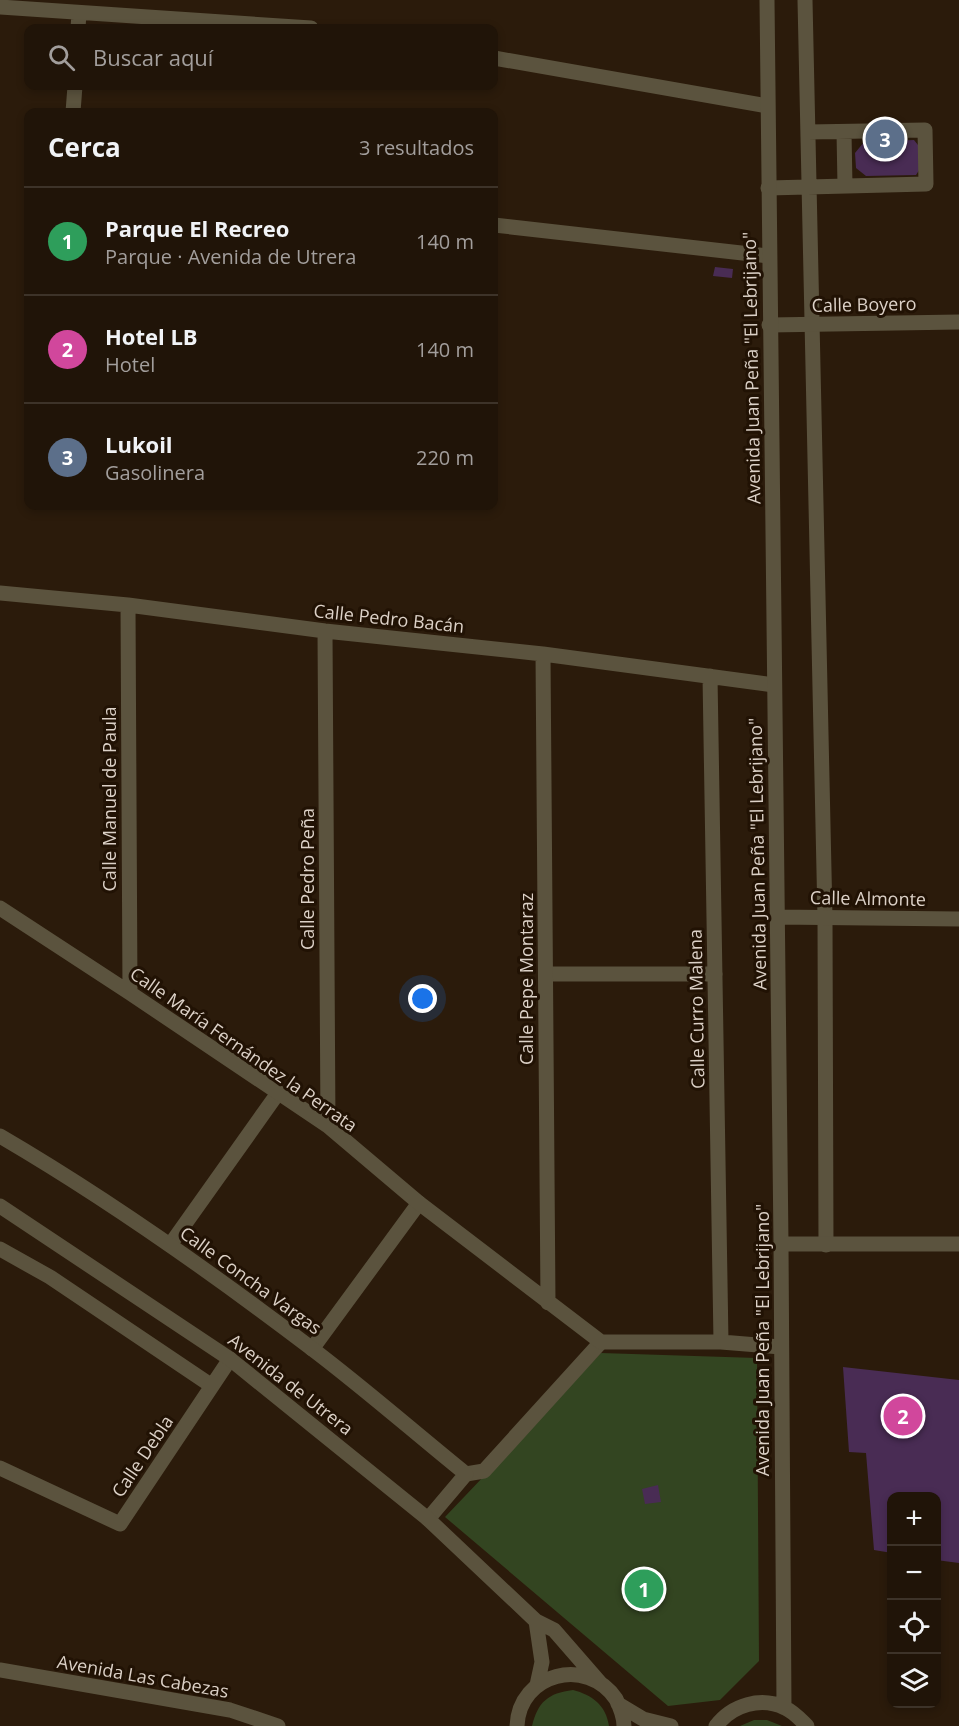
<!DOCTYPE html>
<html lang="es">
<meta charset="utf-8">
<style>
:root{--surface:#201408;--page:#2d2116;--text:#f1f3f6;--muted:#a29e9c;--line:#3d3329;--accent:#4dd39a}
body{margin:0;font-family:"Open Sans",sans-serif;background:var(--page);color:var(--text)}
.controls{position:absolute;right:18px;bottom:18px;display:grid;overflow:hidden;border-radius:12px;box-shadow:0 3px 9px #0003}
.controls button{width:54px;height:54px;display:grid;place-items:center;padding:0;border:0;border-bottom:2px solid var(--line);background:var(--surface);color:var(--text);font:30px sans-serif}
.you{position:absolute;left:423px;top:999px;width:21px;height:21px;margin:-15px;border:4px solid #fff;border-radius:50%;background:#1a73e8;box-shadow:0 0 0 9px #1a73e833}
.badge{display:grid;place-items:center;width:39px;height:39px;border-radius:50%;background:var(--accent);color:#fff;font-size:20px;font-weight:700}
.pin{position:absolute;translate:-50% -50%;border:3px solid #fff;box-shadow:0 2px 6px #0006}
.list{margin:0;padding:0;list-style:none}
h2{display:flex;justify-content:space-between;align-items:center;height:78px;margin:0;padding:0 24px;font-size:26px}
h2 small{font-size:20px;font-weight:400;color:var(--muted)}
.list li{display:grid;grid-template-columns:39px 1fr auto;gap:18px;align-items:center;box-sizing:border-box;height:108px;padding:0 24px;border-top:2px solid var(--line)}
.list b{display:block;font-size:22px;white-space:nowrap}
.list p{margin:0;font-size:20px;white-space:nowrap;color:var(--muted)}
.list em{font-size:20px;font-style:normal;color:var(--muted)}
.icon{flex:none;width:33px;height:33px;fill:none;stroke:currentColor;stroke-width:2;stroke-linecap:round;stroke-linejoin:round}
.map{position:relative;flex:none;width:959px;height:1726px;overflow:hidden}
.search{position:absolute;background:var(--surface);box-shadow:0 3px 9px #0003;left:24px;top:24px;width:474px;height:66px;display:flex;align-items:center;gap:15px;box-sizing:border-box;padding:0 21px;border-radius:12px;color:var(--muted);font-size:22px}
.panel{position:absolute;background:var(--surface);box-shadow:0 3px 9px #0003;left:24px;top:108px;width:474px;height:402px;border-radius:12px}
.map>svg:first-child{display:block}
</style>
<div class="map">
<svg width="959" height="1726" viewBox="0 0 959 1726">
<rect width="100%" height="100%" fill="#2b1b0b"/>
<!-- green -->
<path fill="#334521" d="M601,1353L757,1358L759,1661L720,1700L668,1706L445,1517Z
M573,1690C592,1695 606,1705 609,1726H532C538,1702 548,1693 573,1690Z
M754,1720H767L782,1726H740Z"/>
<!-- building -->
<path fill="#492c54" d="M914,140L922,150L923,164L916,175L866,176L856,168L855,153L864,142Z
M715,267L733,269L732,278L713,276Z
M843,1367L959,1380V1563L936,1560V1496H892V1553L874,1550L866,1453L849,1452Z
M658,1485L661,1502L645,1504L642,1489Z"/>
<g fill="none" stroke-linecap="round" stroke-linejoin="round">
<!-- service -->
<path stroke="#5b533e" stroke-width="15" d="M805,0L825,917L826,1245
M844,132L845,186
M768,188L926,184L925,130L808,132"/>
<!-- pedestrian -->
<path stroke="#5b533e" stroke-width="15" d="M546,974H715
M170,1245L278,1093
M312,1349L419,1203
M466,1474L484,1471L601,1342"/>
<!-- minor -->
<path stroke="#5b533e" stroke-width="15" d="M0,7L311,28
M78,28L79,13
M494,58L767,106
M73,112L75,86
M494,225L769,256
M769,325L959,322
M0,593L128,605L325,631L543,654L774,685
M128,605L130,993
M325,631L328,1126
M543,654L548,1303
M710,676L721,1342
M0,908L130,993L328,1126L419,1203L601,1342H721L781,1347
M0,1136C108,1199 211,1272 311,1348C364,1388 414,1432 466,1474L428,1519
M0,1249L50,1277L212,1386
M0,1468L120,1524L230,1359
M0,1670L230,1710L278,1726"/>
<!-- tertiary -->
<path stroke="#5b533e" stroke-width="15" d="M767,0L781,1244L784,1707
M777,917L959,919
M0,1206L230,1359L428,1519L536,1621L554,1630L601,1684
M781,1244H959
M536,1621L542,1662L537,1685
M618,1704L643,1719L671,1726
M517,1726C519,1673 587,1656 616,1699C620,1707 624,1717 624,1726
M716,1726C732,1705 761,1696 785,1708C794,1712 800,1719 807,1726"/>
</g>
<g text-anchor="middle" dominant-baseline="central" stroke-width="6" stroke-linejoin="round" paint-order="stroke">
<!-- street labels -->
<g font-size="18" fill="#dcd1c7" stroke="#211204">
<text transform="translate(864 304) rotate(-1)">Calle Boyero</text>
<text transform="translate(751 368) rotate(-91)">Avenida Juan Peña "El Lebrijano"</text>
<text transform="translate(389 618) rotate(6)">Calle Pedro Bacán</text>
<text transform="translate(109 799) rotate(-90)">Calle Manuel de Paula</text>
<text transform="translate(757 854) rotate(-91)">Avenida Juan Peña "El Lebrijano"</text>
<text transform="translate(307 879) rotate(-90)">Calle Pedro Peña</text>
<text transform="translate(868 898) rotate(1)">Calle Almonte</text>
<text transform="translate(526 979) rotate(-90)">Calle Pepe Montaraz</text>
<text transform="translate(696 1009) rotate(-91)">Calle Curro Malena</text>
<text transform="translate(244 1049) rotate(35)">Calle María Fernández la Perrata</text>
<text transform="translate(251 1280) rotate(36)">Calle Concha Vargas</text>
<text transform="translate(762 1340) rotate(-90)">Avenida Juan Peña "El Lebrijano"</text>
<text transform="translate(291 1384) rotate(38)">Avenida de Utrera</text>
<text transform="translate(142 1456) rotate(-56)">Calle Debla</text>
<text transform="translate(143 1676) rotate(10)">Avenida Las Cabezas</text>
</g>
</g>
</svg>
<div class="controls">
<button>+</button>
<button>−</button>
<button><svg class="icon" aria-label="locate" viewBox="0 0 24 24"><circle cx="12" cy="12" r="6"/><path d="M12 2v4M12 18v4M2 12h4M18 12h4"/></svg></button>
<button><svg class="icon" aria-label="layers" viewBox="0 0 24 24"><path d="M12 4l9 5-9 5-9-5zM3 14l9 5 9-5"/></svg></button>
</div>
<div class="you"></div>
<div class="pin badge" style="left:644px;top:1589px;background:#2e9e5b">1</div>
<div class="pin badge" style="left:903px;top:1416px;background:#d1479c">2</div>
<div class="pin badge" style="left:885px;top:139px;background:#5c6f8a">3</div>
<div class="search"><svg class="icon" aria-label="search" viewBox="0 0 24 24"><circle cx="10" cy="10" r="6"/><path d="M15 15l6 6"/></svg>Buscar aquí</div>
<section class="panel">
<h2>Cerca<small>3 resultados</small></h2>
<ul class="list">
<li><span class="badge" style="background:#2e9e5b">1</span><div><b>Parque El Recreo</b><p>Parque · Avenida de Utrera</p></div><em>140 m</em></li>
<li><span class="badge" style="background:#d1479c">2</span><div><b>Hotel LB</b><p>Hotel</p></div><em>140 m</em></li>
<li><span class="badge" style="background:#5c6f8a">3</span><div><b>Lukoil</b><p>Gasolinera</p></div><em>220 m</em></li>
</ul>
</section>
</div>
